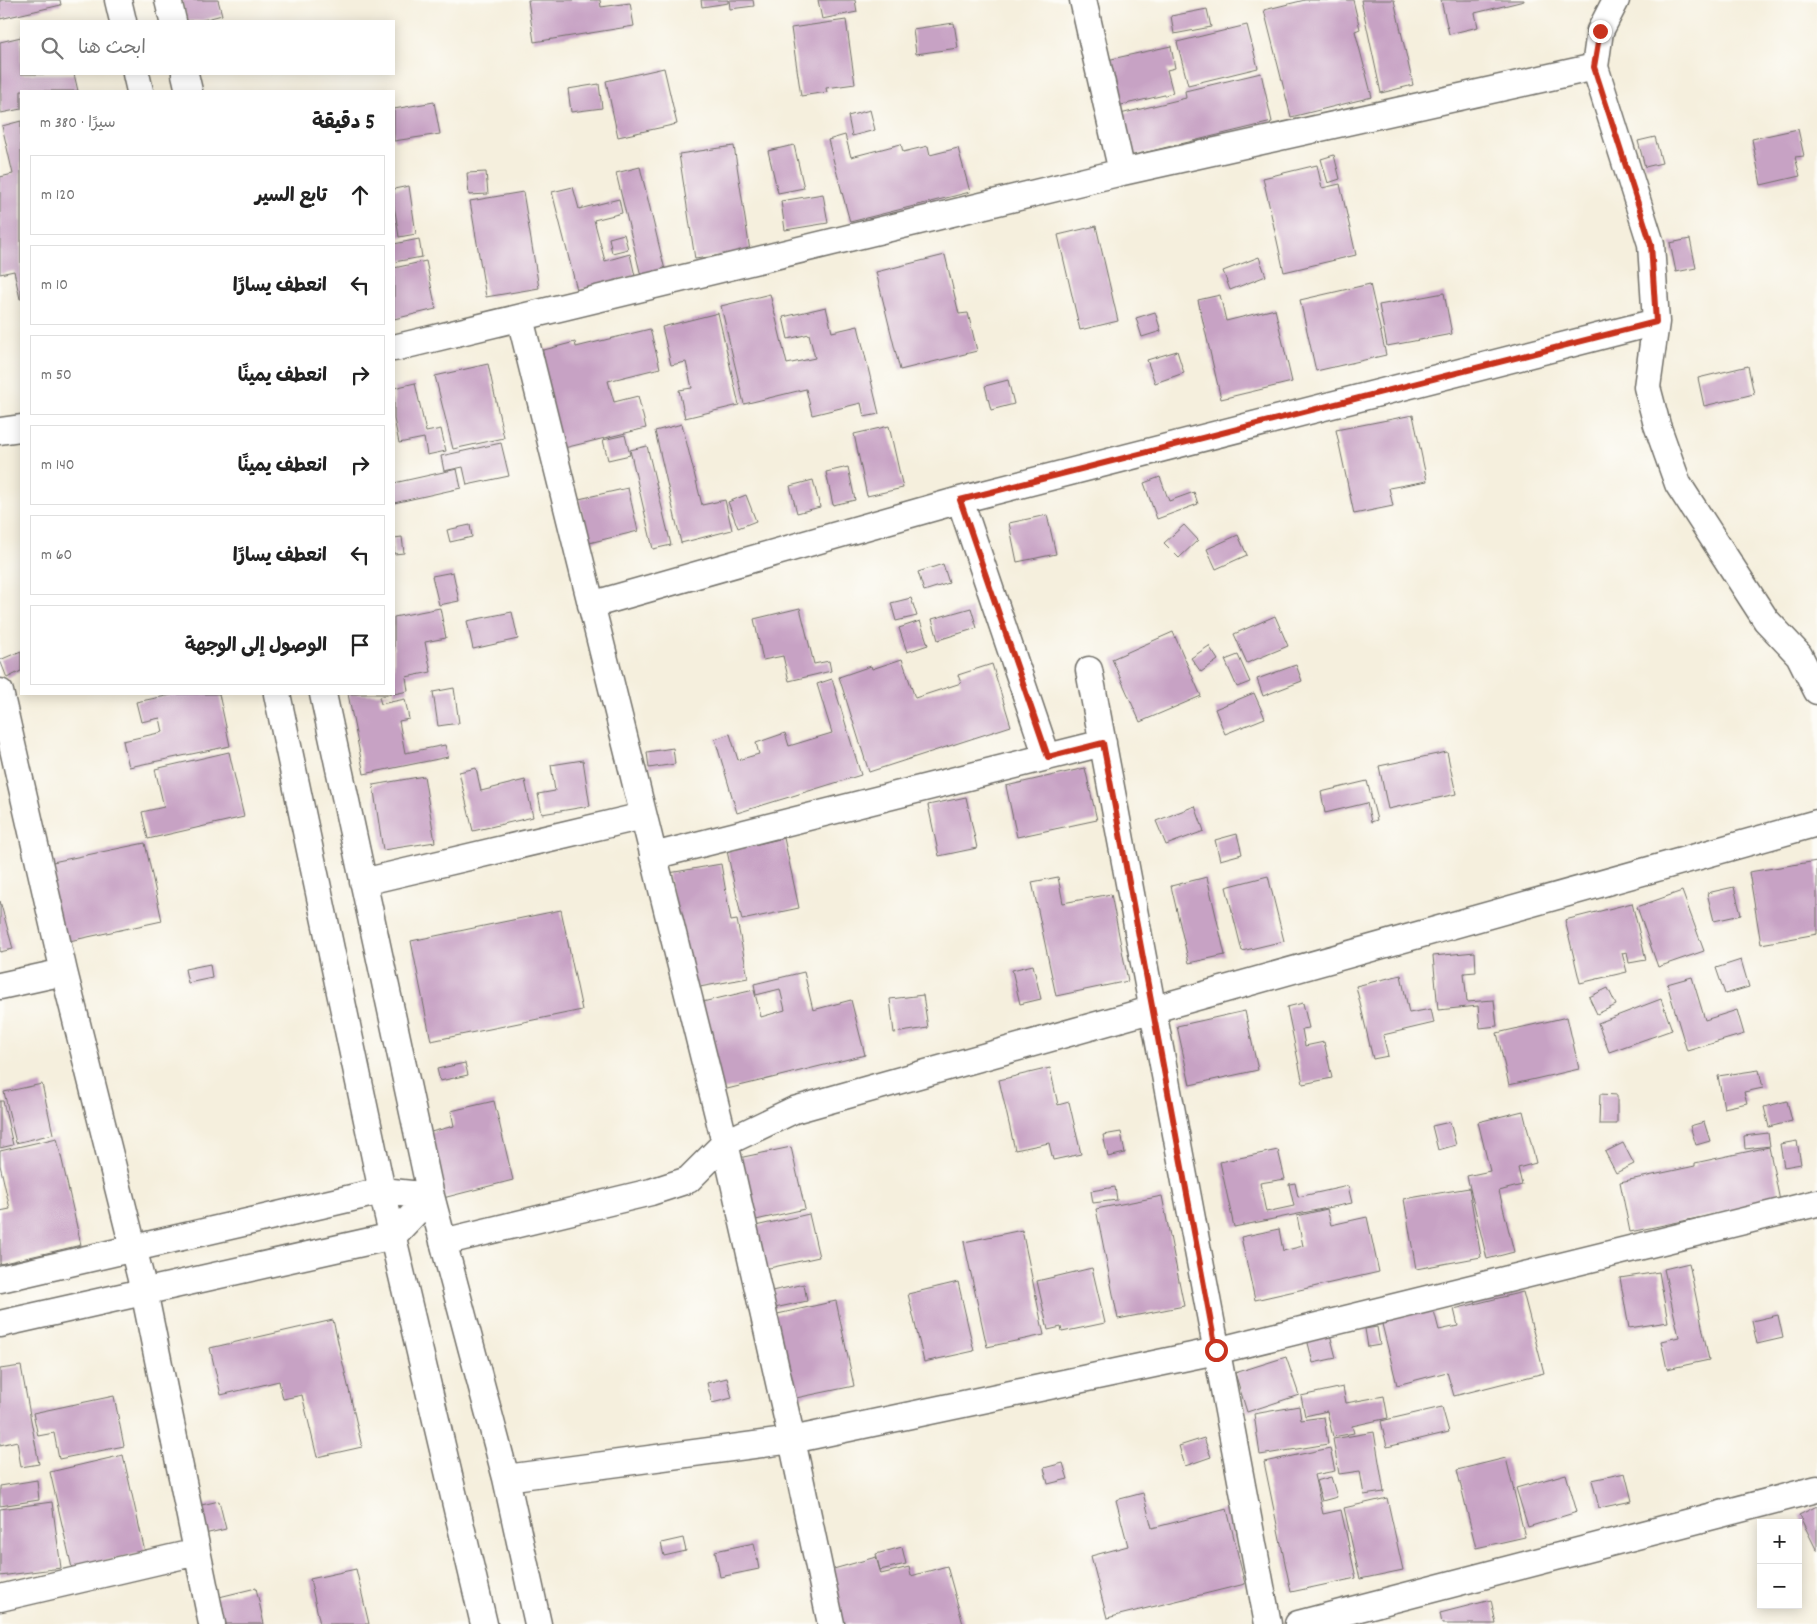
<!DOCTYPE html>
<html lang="ar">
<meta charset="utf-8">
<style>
:root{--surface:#fff;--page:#f6f6f6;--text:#222;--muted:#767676;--line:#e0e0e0}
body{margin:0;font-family:Dekko,"Playpen Sans Arabic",sans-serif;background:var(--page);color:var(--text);direction:rtl}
.controls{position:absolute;right:15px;bottom:15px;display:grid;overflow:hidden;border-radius:0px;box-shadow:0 2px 12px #0003}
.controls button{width:45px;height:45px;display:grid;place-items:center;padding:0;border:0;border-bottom:1px solid var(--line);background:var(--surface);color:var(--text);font:25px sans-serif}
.stop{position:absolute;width:15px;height:15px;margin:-11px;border:4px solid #c8321e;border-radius:50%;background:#fff}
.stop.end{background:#c8321e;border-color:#fff;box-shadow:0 1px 5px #0008}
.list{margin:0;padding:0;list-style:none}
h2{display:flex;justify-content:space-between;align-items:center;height:65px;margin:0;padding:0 20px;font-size:21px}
h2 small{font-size:16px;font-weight:400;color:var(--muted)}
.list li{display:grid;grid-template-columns:32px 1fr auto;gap:15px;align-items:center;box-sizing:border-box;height:80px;margin:0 10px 10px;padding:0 10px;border:1px solid var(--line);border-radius:0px}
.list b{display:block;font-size:19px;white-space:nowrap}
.list em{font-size:16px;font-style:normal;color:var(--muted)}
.icon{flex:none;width:28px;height:28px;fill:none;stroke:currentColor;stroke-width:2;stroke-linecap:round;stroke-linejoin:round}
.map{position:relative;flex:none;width:1817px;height:1624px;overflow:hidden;direction:ltr}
.search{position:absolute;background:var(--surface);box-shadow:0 2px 12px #0003;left:20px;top:20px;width:375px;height:55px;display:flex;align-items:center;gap:12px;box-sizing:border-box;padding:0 18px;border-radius:0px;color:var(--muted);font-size:19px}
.panel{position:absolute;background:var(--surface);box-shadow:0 2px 12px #0003;left:20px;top:90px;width:375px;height:605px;border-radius:0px;direction:rtl}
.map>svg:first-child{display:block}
</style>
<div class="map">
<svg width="1817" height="1624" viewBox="0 0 1817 1624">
<rect width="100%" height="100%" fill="#fdfcf7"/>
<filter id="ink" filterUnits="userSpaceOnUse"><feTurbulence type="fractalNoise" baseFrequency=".02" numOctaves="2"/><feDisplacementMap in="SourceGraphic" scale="10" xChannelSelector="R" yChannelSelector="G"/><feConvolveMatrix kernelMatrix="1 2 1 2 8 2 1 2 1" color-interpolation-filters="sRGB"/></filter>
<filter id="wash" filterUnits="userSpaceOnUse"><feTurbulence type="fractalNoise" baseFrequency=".0096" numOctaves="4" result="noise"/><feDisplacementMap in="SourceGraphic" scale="20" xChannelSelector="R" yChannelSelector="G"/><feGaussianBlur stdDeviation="1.12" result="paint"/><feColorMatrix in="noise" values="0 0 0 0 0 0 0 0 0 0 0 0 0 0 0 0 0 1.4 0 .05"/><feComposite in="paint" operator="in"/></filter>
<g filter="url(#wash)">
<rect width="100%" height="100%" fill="#f5efdd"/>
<g id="blocks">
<!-- building -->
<path fill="#c7a2c4" d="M0,0H60L61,5L0,19Z
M181,0H218L222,15L199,21H187Z
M528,0H600L601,7L630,3L634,26L534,42Z
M701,0H728V3L702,7Z
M729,0H753L754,6L730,9Z
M818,0H855L857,12L822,19Z
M1305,0H1353L1360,29L1355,31L1372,97L1291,117L1264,10Z
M1361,0H1394L1413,85L1381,93Z
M1441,0H1524V1L1475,13L1478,27L1449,34Z
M1207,9L1211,27L1174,34L1171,16Z
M846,20L855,84L826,88L827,92L801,96L791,28Z
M954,23L958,48L916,54L913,29Z
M1247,25L1258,68L1188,85L1177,42Z
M21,37V74H74L78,91H21V109L1,113L0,42Z
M1171,46L1175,68L1167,70L1173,93L1117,106L1107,60Z
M664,68L677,124L618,137L606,81Z
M1261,73L1272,122L1122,158L1112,116L1186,98L1185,91Z
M599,84L602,108L571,112L568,89Z
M434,102L440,134L394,141V109Z
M870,110L875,130L852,136L848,116Z
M21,121V299H20L14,271L0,274V177L13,174L2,126Z
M1798,129L1804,156L1795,157L1800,176L1761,185L1752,139Z
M845,135L851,157L901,144L903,152L928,146L930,155L958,148L970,192L850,222L828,140Z
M1655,137L1662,163L1645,167L1638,141Z
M794,145L804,188L778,193L768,151Z
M734,146L750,251L695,259L679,154Z
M1334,155L1340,179L1328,183L1321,159Z
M1317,165L1322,188L1340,184L1356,255L1284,272L1263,178Z
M640,167L665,270L641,276L616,173Z
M486,172L488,194L469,195L467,173Z
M409,186L416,234L399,237L394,205V189Z
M573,187L579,209L619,199L622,213L594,220L605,261L630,254L635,276L577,290L552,192Z
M523,192L539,288L486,297L470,201Z
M823,194L828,223L785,230L781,201Z
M1096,226L1118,321L1080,330L1058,235Z
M624,234L628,249L612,253L609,238Z
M419,239L422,257L394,262V244Z
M1690,239L1696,268L1676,272L1670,243Z
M945,255L959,314L968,313L977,351L900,370L876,272Z
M1259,257L1266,276L1230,290L1223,271Z
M426,261L436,309L394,319V268Z
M1370,284L1386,355L1316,371L1300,300Z
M1444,293L1452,334L1387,346L1379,305Z
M770,294L787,364L815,358L809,334L788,339L783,317L826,307L832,332L858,326L879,414L864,417L861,403L812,415L806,389L744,404L721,306Z
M1220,295L1226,321L1275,309L1292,382L1221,399L1198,300Z
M1155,312L1161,331L1142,337L1136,318Z
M718,313L739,405L685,418L679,390L692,388L686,362L671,365L662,327Z
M650,329L660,368L608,381L614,402L638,396L646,428L560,449L536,352L575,342L576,347Z
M1177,351L1184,373L1155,383L1147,360Z
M488,364L504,438L453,449L435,376Z
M1748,366L1754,394L1704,406L1698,378Z
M1008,380L1014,404L991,410L985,386Z
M415,383L426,432L441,429L446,451L427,455L424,438L399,443L394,419V388Z
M1413,415L1427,481L1389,488L1393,506L1354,514L1336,430Z
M682,424L702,505L725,500L732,530L681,543L655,431Z
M889,426L903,488L867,496L854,434Z
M625,435L630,455L608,460L603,440Z
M501,443L509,476L467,485L463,467L444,471L441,456Z
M647,446L671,545L653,549L630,450Z
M848,467L855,500L833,505L826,472Z
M457,469L461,488L394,503V483Z
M1160,477L1169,501L1194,492L1198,504L1157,519L1144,483Z
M813,480L820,507L797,513L790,486Z
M628,488L638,531L589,543L579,499Z
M746,495L756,521L738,528L728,502Z
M1047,515L1056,554L1017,562L1009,523Z
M470,525L472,537L450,542L447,530Z
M1184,525L1198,540L1179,558L1164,543Z
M1238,535L1247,555L1216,569L1207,549Z
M402,537L404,553L394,554V538Z
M943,564L949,583L924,591L918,572Z
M453,572L459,601L439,605L432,576Z
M911,598L917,616L896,621L891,603Z
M440,608L446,638L425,642L431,672L406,677L408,691L394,694V617Z
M800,608L814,664L829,661L831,671L789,681L783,656L763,660L754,619Z
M971,608L977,628L938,640L932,619Z
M512,612L518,639L473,649L467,621Z
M1275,616L1288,646L1247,663L1234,634Z
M920,621L928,645L907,652L899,628Z
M1173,632L1201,696L1140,722L1112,659Z
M1209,646L1218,660L1201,672L1191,658Z
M21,651V671L7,678L0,660Z
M1238,655L1250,682L1237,687L1225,660Z
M902,659L915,698L961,683L958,675L992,664L1011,726L869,772L839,677L871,666L872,669Z
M1296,665L1302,681L1263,696L1257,679Z
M832,679L861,775L737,813L715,739L730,734L738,760L759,754L756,743L785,733L789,746L832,733L817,684Z
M454,688L459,723L438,726L433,692Z
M1254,693L1265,718L1225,734L1215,709Z
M176,694H219L230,746L129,767L123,741L163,732L160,718L141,722L136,702Z
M348,694H391L379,697L381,704L405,699L409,719L399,721L405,753L445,745L448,757L364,774Z
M673,748L675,764L649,768L647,752Z
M229,752L244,817L148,839L142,812L164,807L155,769Z
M1447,752L1456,794L1388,809L1379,766Z
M583,760L590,806L542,814L538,794L555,791L551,765Z
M476,768L481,791L525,780L533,817L473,831L459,772Z
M1085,768L1097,820L1017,837L1006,786Z
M424,776L435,842L383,850L373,785Z
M1367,781L1377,820L1371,822L1367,803L1325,813L1321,792Z
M966,797L977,848L939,856L928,805Z
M1195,806L1204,831L1166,845L1156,821Z
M1237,834L1242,854L1220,860L1215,840Z
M784,838L799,908L742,920L727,851Z
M145,843L162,921L60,943L43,864Z
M1817,861V934L1761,944L1749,872Z
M721,864L731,921L737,920L748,978L689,989L669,873Z
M1268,876L1284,941L1242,951L1226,887Z
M1058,877L1063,903L1111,894L1128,981L1056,996L1032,882Z
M1207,877L1225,955L1189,963L1171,886Z
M1734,887L1741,915L1714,921L1707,893Z
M1682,891L1704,951L1658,967L1637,907Z
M0,901L13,949L0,952Z
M1632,903L1646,960L1629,963L1627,952L1622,953L1627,972L1580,983L1565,920Z
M561,910L582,1010L431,1041L411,941Z
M1475,952L1476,972L1464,973L1467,1002L1494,1000L1497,1026L1480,1028L1478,1006L1438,1010L1433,956Z
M1741,960L1749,987L1725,994L1716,968Z
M210,964L212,978L188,983L185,969Z
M1033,965L1041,999L1020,1004L1012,970Z
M804,972L813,1010L851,1000L865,1055L715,1092L694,1004L754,990L761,1017L785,1010L780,989L756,995L754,984Z
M1401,975L1409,1013L1431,1009L1434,1023L1383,1035L1388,1056L1373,1059L1356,986Z
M1692,977L1705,1020L1737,1010L1744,1034L1687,1051L1667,984Z
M1608,988L1616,1005L1597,1014L1589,997Z
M923,995L928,1028L894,1033L890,999Z
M1661,999L1672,1030L1609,1052L1598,1023Z
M1303,1003L1309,1028L1302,1029L1305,1046L1324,1042L1332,1078L1303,1084L1287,1007Z
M1245,1011L1258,1070L1190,1085L1177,1026Z
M1567,1017L1579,1069L1509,1085L1497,1033Z
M465,1063L468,1075L440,1081L437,1069Z
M1050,1068L1058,1105L1069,1102L1081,1154L1053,1160L1049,1143L1015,1150L999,1080Z
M1759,1070L1763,1088L1744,1092L1747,1103L1724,1108L1718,1076Z
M42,1084L53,1134L16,1143L4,1092Z
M1600,1094L1617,1095V1124H1599Z
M0,1101H3L13,1145L0,1148Z
M494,1101L513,1180L443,1198L427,1133L454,1126L451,1111Z
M1787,1101L1792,1121L1769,1127L1764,1107Z
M1523,1111L1536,1163L1518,1168L1522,1185L1499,1191L1514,1252L1487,1259L1467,1176L1490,1171L1478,1122Z
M1450,1122L1456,1145L1438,1150L1432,1126Z
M1704,1122L1710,1141L1696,1145L1690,1126Z
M1121,1132L1125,1153L1108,1157L1103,1135Z
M1768,1133L1770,1146L1745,1149L1744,1136Z
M57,1138L81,1245L0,1264V1211L10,1209L0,1165V1151Z
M1797,1141L1801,1164L1784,1167L1780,1144Z
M1623,1143L1634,1164L1616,1173L1605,1152Z
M791,1147L805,1209L747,1222L734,1159Z
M1769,1147L1780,1201L1630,1232L1620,1182L1695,1166V1163Z
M1278,1150L1285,1179L1260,1183L1266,1212L1294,1206L1289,1184L1295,1183L1298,1197L1348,1186L1352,1203L1234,1227L1220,1162Z
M1115,1187L1117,1200L1093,1203L1091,1191Z
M1469,1188L1481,1257L1416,1269L1404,1199Z
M1162,1196L1184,1306L1118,1319L1096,1209Z
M1327,1209L1331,1225L1367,1217L1379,1272L1255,1300L1241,1237L1279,1229L1283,1251L1303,1246L1297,1216Z
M809,1214L819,1257L760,1270L751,1227Z
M1022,1230L1044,1335L987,1347L964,1242Z
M1689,1263L1709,1360L1667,1369L1661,1341L1679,1337L1664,1269Z
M1092,1268L1105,1323L1062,1332L1061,1327L1048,1330L1037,1281Z
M1659,1272L1668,1322L1629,1328L1620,1278Z
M958,1282L974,1351L924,1362L908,1294Z
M804,1284L807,1301L770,1309L767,1292Z
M1523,1292L1544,1373L1454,1396L1447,1372L1397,1385L1380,1316L1432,1303L1439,1330L1458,1326L1454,1309Z
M836,1301L854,1386L791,1399L773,1315Z
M1778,1315L1783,1338L1757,1344L1752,1321Z
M333,1320L362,1447L317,1457L302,1395L283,1399L279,1381L221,1395L210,1348Z
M1377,1327L1380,1345L1368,1347L1365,1329Z
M1330,1334L1336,1358L1313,1363L1307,1339Z
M1286,1357L1299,1395L1247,1412L1235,1373Z
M21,1366L39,1464L21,1467L17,1441L0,1445V1369Z
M727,1378L732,1398L712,1403L707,1383Z
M1343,1387L1346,1403L1384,1396L1388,1418L1352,1426L1354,1433L1333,1437L1327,1411L1305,1416L1301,1396Z
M114,1396L124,1446L59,1459L54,1433L38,1436L33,1413Z
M1299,1406L1301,1420L1324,1417L1328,1444L1260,1455L1254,1414Z
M1442,1407L1449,1432L1387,1447L1381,1421Z
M1374,1432L1384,1492L1364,1495L1360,1471L1339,1474L1333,1439Z
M1204,1438L1211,1457L1185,1466L1179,1446Z
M1330,1448L1335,1471L1314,1475L1323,1514L1341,1510L1356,1578L1291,1592L1264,1462Z
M123,1455L145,1552L72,1568L50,1472Z
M1506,1458L1525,1537L1476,1548L1457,1470Z
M1063,1463L1068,1479L1048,1484L1044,1468Z
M1625,1473L1632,1501L1599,1508L1592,1480Z
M1566,1474L1577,1512L1528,1527L1516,1488Z
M1331,1477L1337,1497L1322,1501L1316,1481Z
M37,1480L39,1500L0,1506V1486Z
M1143,1493L1152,1528L1227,1509L1245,1584L1107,1618L1091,1556L1128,1546L1116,1500Z
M1387,1498L1403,1570L1360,1579L1344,1508Z
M219,1501L226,1529L200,1535L193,1507Z
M52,1502L61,1568L0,1576V1509Z
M1817,1506V1551L1799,1515Z
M683,1538L686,1551L664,1556L661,1543Z
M754,1543L759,1569L720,1577L715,1551Z
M902,1547L906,1564L880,1570L876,1554Z
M876,1557L881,1574L909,1567L911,1576L947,1566L963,1624H823L809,1576Z
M356,1569L369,1624H320L310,1579Z
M256,1588L264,1624H212L207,1600Z
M1491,1600L1496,1624H1442L1440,1613Z"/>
</g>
</g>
<g filter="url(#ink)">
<use href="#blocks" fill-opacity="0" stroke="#727069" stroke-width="1"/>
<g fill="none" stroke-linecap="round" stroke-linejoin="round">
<defs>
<path id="minor" d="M118,0L123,21
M168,0L173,21
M1616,0L1600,31L1595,67L1651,244L1656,322L1647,387L1657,425L1678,484L1766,620L1799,655L1817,691
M136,74L140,91
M185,74L189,91
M1122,172L1595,67
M520,318L725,1143L792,1440L831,1624
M394,348L1122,172L1083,0
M0,431L21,428
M960,500L1047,757
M591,605L960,500L1656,322
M1089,670L1268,1624
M0,692L64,972L144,1291L212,1624
M277,694L382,1191L484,1624
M323,694L431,1196L506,1478L538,1624
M653,856L1103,743
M363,882L643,816
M0,986L64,972
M443,1242L651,1192L688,1180L725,1143L794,1110L1817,823
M0,1279L382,1191L431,1196L393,1236L0,1324
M506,1478L792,1440L1216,1351L1817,1203
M0,1598L197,1552
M1298,1624L1817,1489"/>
</defs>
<!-- minor casing -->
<use href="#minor" stroke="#727069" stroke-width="29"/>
<!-- minor -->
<use href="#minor" stroke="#fff" stroke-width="26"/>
</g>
</g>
<g fill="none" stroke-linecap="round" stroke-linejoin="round" filter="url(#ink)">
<!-- route -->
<path stroke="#c8321e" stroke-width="6" d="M1216,1350L1103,743L1048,757L960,500L1656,322L1651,244L1594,67L1600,31"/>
</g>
</svg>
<div class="controls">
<button>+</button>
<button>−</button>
</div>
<div class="stop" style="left:1216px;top:1350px"></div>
<div class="stop end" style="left:1600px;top:31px"></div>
<div class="search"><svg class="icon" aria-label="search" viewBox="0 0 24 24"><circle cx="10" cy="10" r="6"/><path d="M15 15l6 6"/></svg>ابحث هنا</div>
<section class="panel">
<h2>5 دقيقة<small>سيرًا · 380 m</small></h2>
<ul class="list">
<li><svg class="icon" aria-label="ahead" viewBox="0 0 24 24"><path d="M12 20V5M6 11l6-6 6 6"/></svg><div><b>تابع السير</b></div><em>120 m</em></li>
<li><svg class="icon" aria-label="left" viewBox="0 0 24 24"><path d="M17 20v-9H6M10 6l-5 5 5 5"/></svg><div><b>انعطف يسارًا</b></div><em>10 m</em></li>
<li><svg class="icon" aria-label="right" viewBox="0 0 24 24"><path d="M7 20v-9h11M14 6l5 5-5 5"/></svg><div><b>انعطف يمينًا</b></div><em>50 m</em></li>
<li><svg class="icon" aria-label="right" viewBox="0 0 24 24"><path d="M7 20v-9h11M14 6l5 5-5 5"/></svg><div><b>انعطف يمينًا</b></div><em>140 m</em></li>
<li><svg class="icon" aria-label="left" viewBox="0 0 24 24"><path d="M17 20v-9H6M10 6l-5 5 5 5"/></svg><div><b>انعطف يسارًا</b></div><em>60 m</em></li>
<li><svg class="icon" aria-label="arrive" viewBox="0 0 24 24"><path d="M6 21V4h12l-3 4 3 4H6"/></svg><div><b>الوصول إلى الوجهة</b></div></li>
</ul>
</section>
</div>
